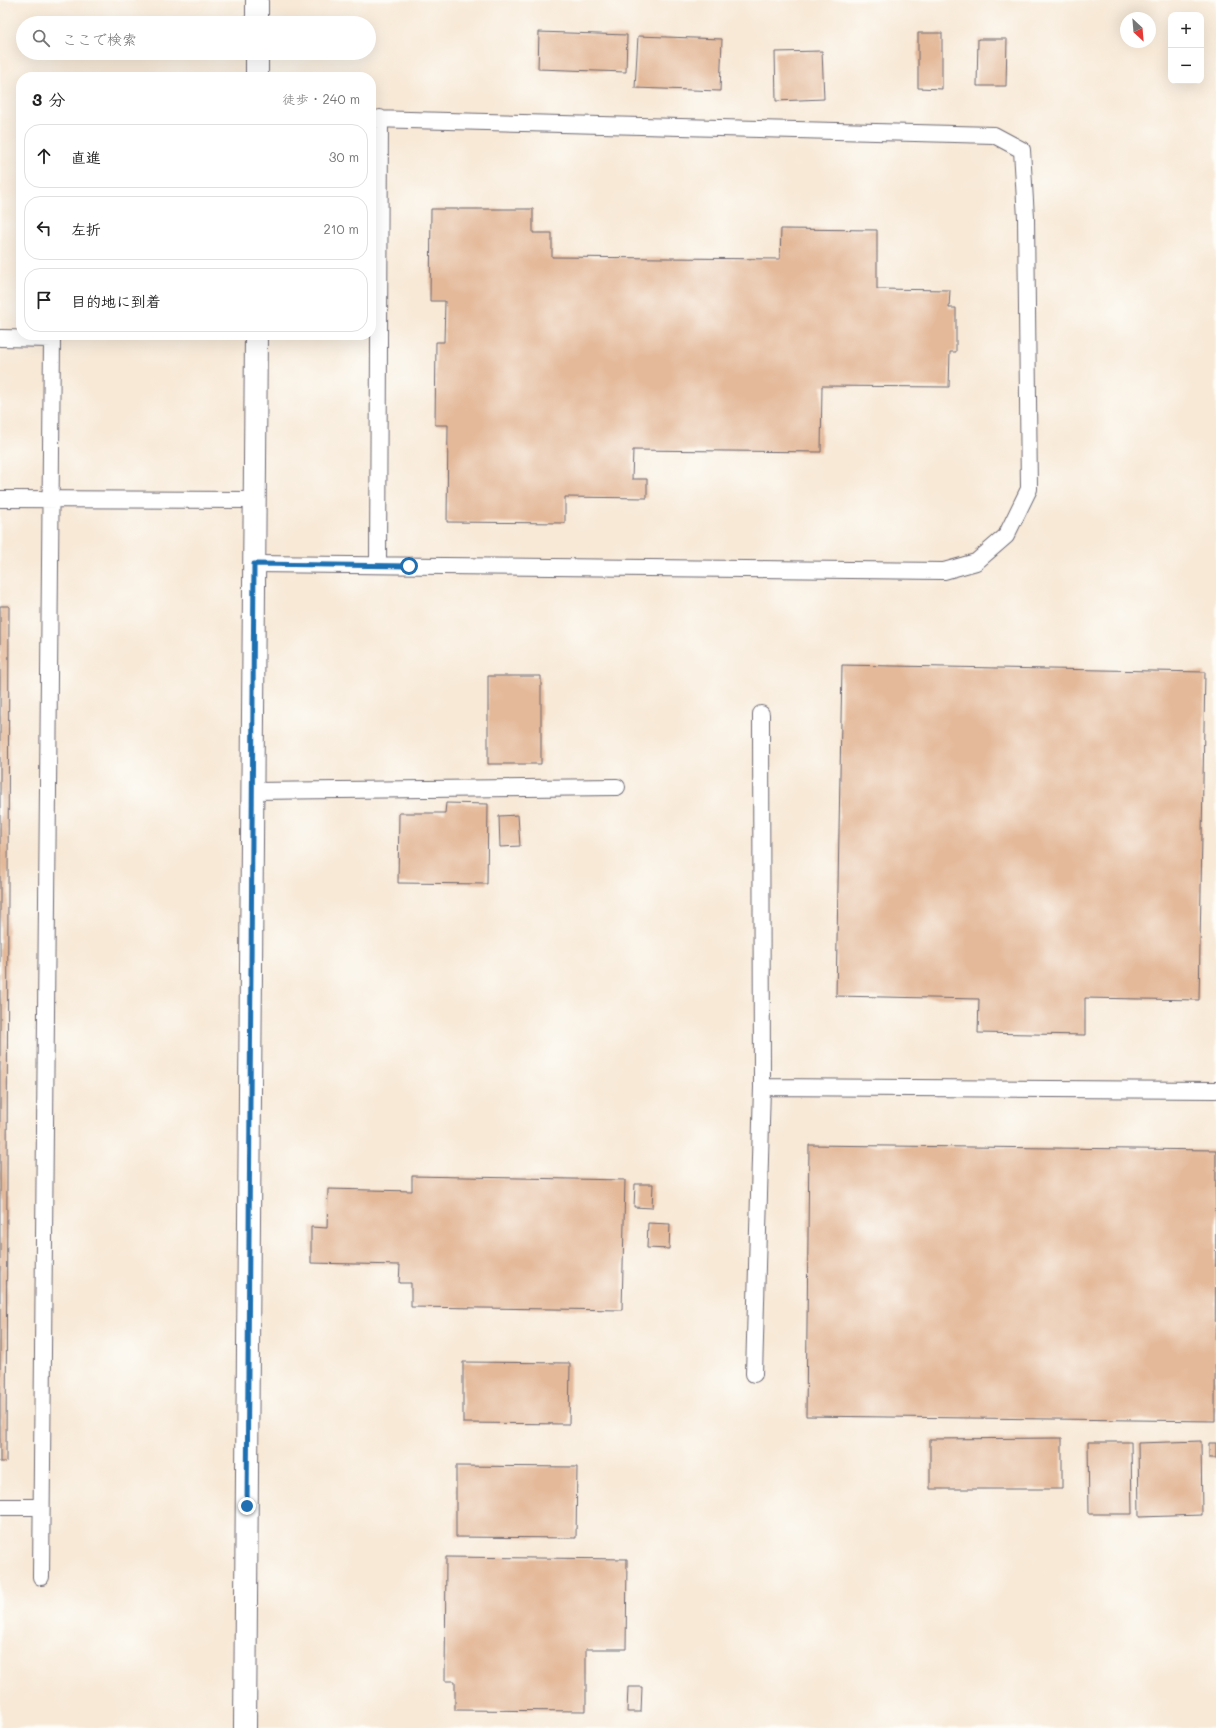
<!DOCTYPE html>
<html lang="ja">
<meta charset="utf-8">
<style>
:root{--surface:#fff;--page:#f6f6f6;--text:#222;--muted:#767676;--line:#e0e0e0}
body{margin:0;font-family:Mali,"Klee One",sans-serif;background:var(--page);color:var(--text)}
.controls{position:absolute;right:12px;top:12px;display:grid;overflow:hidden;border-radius:8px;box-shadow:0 4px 16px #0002}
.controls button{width:36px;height:36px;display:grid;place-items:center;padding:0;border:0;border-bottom:1px solid var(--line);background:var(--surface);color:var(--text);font:20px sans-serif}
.compass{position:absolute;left:1120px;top:12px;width:36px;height:36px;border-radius:50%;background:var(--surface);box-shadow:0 4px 16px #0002;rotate:154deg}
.stop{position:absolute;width:12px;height:12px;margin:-9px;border:3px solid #1f6fb2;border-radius:50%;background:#fff}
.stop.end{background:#1f6fb2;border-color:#fff;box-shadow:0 1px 4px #0008}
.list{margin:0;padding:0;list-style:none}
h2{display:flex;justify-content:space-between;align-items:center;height:52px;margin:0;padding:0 16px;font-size:17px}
h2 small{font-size:13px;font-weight:400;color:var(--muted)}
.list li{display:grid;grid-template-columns:26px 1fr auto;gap:12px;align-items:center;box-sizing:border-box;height:64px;margin:0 8px 8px;padding:0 8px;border:1px solid var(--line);border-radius:16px}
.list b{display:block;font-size:15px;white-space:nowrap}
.list em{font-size:13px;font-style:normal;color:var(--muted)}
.icon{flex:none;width:22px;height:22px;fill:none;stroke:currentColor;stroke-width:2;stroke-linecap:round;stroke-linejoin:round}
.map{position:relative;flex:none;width:1216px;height:1728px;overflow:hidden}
.search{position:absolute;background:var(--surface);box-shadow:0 4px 16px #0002;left:16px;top:16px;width:360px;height:44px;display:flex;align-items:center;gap:10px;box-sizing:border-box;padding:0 14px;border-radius:22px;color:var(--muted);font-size:15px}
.panel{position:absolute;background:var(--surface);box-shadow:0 4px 16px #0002;left:16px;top:72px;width:360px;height:268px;border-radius:16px}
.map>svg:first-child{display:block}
</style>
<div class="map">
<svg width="1216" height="1728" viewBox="0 0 1216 1728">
<rect width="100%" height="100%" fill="#fdfcf7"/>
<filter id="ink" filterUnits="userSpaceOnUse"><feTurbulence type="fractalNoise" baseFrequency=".025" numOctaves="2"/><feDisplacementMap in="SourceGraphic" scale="8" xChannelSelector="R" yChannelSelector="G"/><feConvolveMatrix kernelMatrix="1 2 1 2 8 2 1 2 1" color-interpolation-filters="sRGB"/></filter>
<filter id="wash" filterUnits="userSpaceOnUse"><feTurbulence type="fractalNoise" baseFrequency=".012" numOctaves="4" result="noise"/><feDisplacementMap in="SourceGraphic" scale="16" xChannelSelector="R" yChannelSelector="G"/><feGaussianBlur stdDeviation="0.9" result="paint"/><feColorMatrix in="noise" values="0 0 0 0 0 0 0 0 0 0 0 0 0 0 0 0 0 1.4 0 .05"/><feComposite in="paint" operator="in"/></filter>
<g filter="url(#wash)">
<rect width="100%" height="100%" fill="#f8e9d7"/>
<g id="blocks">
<!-- building -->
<path fill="#e4b99a" d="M539,32L627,35L626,72L538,69Z
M918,33H942V89L918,88Z
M638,36L722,39L720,91L635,88Z
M978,39H1007L1006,86H977Z
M822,51L824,99L776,101L775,52Z
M431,209H533V233H552V257L780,259L781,229L877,230V289L950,290L949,308H956V352H950L949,387L822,386L821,452L633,450L632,479H647V498L565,497V523L447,522L448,425H435L436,342H444L445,301H430Z
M0,606H9L6,1462H0Z
M842,665L1205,672L1199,1000L1085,998V1035L978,1033L979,999L836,996Z
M488,676H541V764H488Z
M446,803L488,804L487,884L398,883L399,813H445Z
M518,815L520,846L500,847L499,816Z
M809,1145L1216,1150L1215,1421L806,1416Z
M412,1176L625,1180L622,1310L411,1307V1283H399L400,1265L311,1263V1227L327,1228L328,1189L412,1191Z
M635,1184H653L652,1208L634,1207Z
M648,1223L670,1224L669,1249L647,1248Z
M463,1362L570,1363L569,1424L463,1423Z
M1062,1438V1489H930V1439Z
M1201,1441L1202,1515L1139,1517L1138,1443Z
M1088,1442H1131L1132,1514H1089Z
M1209,1443H1216V1458H1209Z
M456,1466L577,1467L576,1538L456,1537Z
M446,1557L627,1559L626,1649H586V1711L455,1710V1681H445Z
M628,1687H642L641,1712H627Z"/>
</g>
</g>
<g filter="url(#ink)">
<use href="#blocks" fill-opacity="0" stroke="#6d6872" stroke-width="1"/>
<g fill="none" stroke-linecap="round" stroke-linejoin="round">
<defs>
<path id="service" d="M0,338L52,339L41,1577
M0,499L254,500
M254,564L944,571L976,562L1006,536L1029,489L1026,218L1022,150L994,135L371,119
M378,565L380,118
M761,714L762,1087
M252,791L617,787
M754,1374L762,1087L1216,1090
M0,1507H41"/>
<path id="tertiary" d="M257,23V0
M257,77V53
M245,1728L256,335"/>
</defs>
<!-- service casing -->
<use href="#service" stroke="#6d6872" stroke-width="18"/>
<!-- tertiary casing -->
<use href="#tertiary" stroke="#6d6872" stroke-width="24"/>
<!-- service -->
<use href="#service" stroke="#fff" stroke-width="16"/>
<!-- tertiary -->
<use href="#tertiary" stroke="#fff" stroke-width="22"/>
</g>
</g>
<g fill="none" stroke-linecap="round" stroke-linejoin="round" filter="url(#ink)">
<!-- route -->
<path stroke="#1f6fb2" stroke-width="5" d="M247,1506L254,564L409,566"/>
</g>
</svg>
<div class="controls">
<button>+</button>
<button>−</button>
</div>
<svg class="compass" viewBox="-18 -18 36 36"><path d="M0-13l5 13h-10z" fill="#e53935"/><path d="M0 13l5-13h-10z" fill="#767676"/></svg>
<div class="stop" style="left:409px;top:566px"></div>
<div class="stop end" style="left:247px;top:1506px"></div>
<div class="search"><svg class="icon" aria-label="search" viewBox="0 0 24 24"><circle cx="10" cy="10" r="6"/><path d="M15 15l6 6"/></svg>ここで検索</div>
<section class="panel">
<h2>3 分<small>徒歩 · 240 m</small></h2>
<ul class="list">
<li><svg class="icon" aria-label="ahead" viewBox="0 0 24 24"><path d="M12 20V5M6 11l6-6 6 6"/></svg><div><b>直進</b></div><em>30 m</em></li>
<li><svg class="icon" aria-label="left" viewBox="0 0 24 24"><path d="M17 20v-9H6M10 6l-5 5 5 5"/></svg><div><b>左折</b></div><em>210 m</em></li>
<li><svg class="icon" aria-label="arrive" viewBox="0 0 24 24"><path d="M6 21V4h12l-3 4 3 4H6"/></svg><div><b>目的地に到着</b></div></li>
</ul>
</section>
</div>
